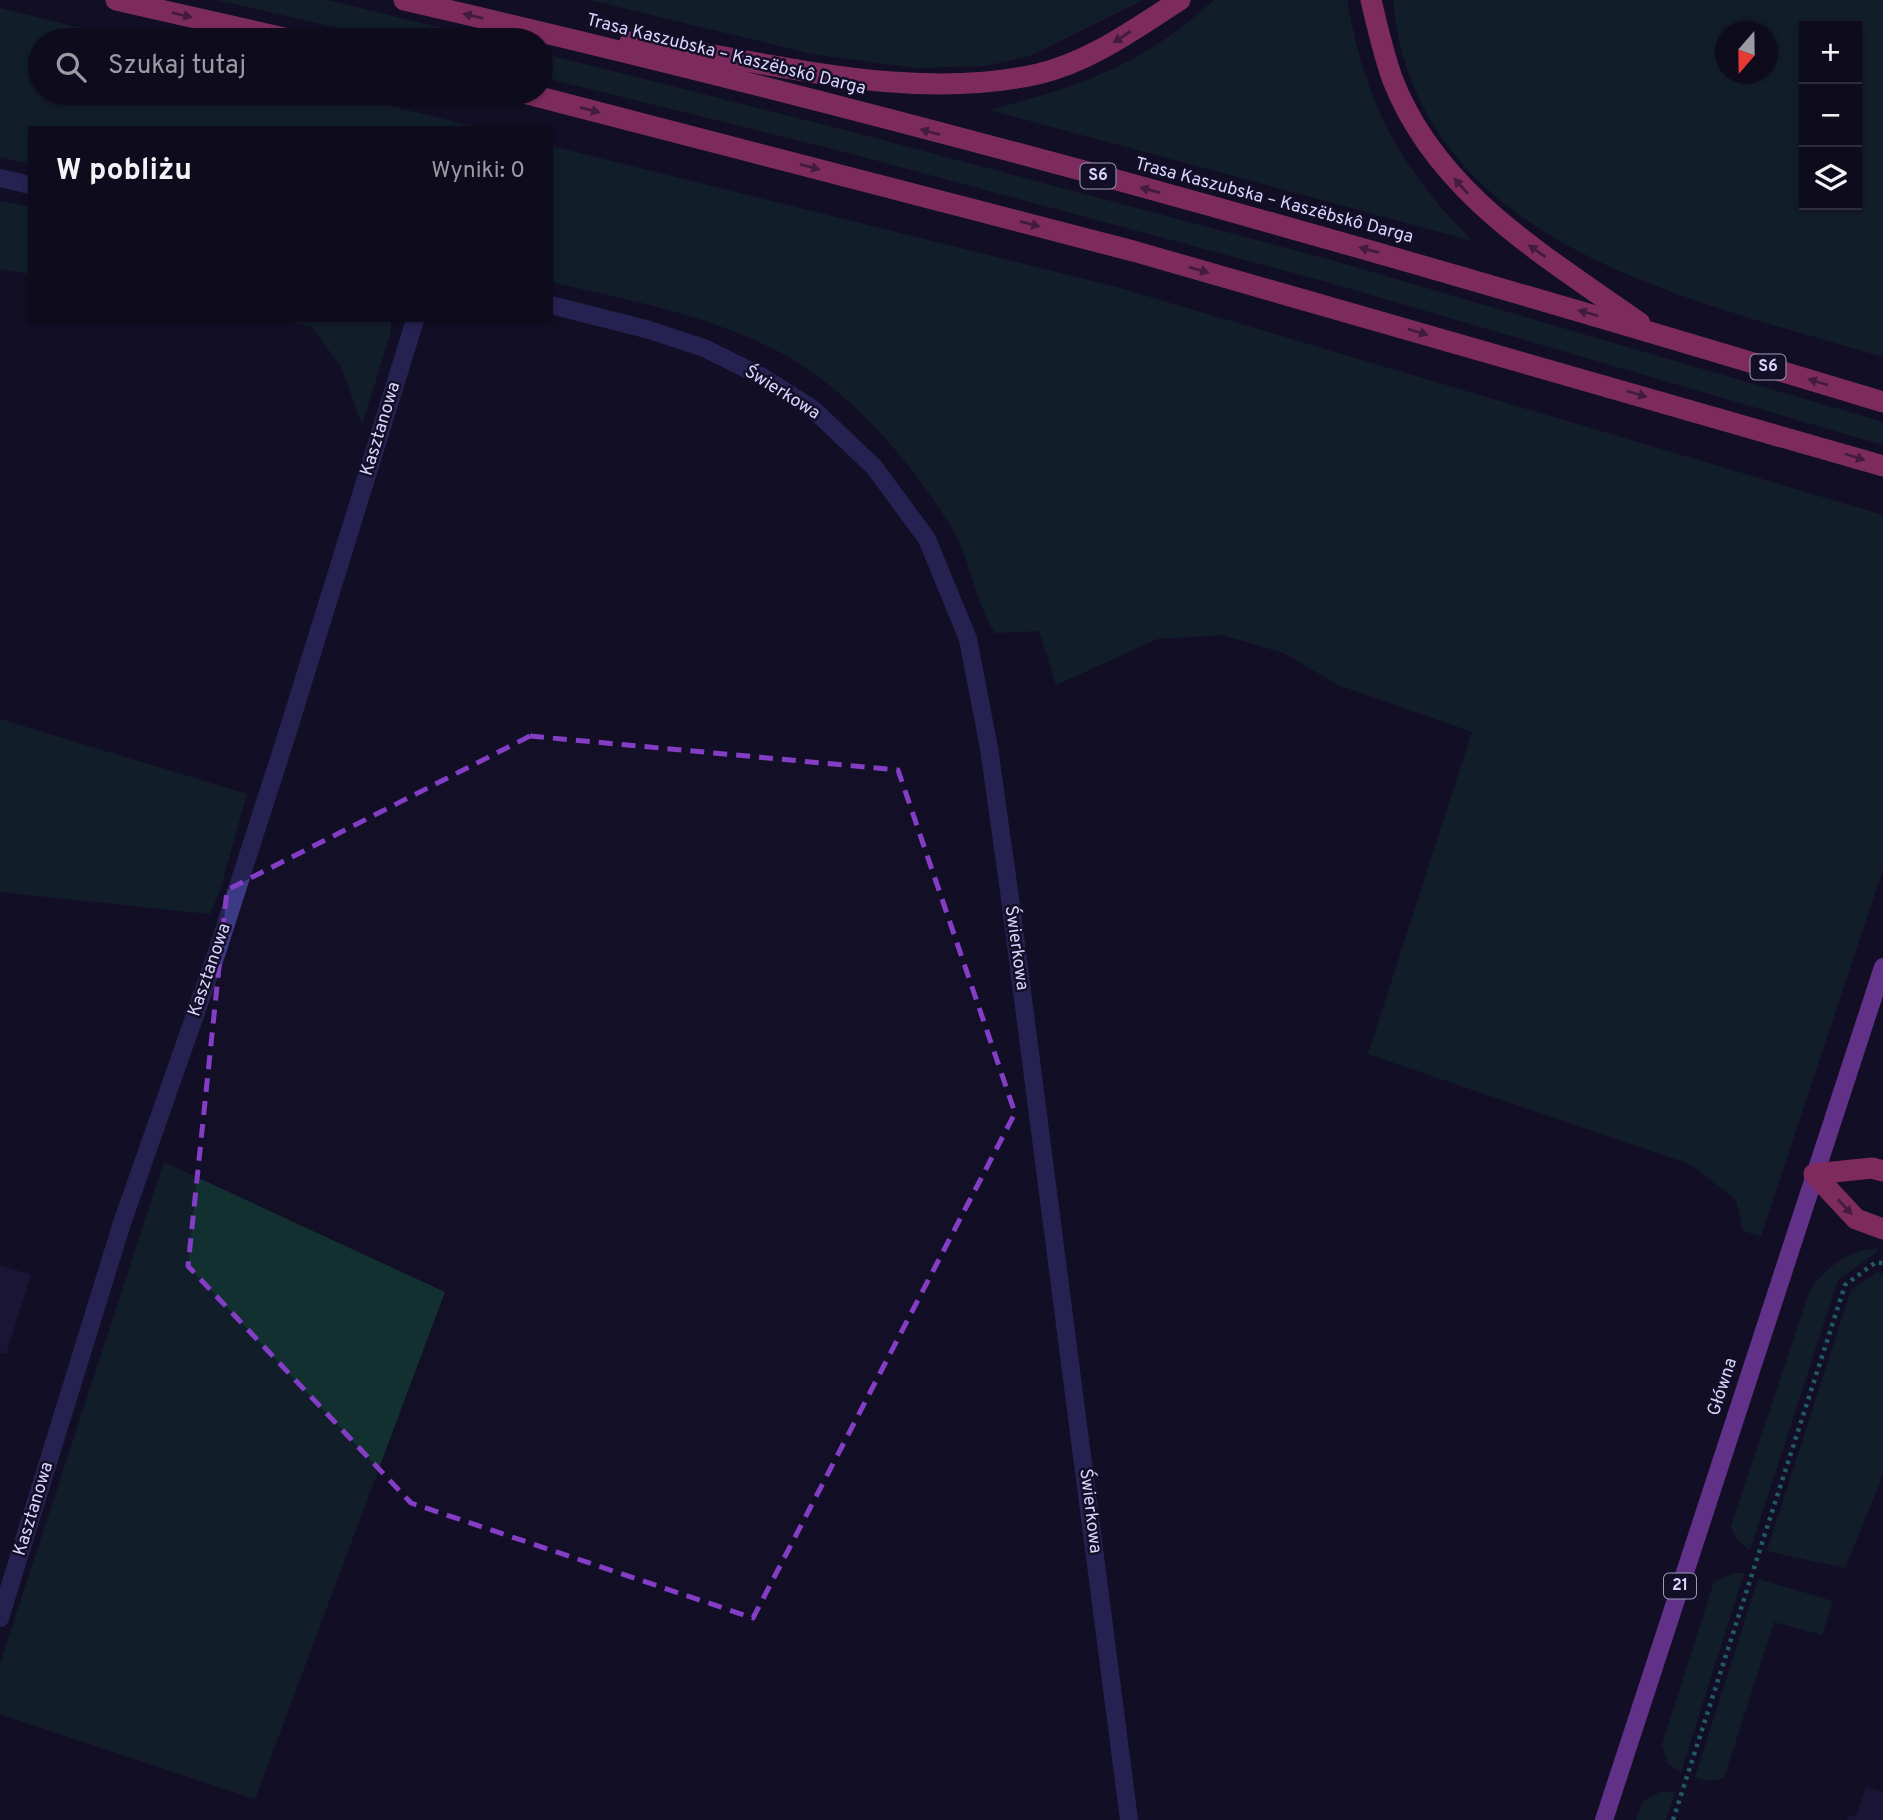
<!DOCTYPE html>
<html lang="pl">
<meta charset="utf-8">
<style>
:root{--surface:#0e0b1c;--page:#171425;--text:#f1f3f6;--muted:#9b9ba3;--line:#2e2b3b}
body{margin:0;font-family:Overpass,sans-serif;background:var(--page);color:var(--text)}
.controls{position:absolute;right:21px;top:21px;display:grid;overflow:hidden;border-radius:0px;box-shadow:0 2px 5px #0004}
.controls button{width:63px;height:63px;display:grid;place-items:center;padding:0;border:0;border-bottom:2px solid var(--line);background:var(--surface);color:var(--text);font:35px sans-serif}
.compass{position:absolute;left:1715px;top:21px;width:63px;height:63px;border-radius:50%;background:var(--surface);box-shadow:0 2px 5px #0004;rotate:200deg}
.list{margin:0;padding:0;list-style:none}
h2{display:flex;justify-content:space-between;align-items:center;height:91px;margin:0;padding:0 28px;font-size:30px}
h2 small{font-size:23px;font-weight:400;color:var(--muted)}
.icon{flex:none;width:38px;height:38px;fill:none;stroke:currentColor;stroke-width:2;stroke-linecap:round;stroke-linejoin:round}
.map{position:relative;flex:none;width:1883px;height:1820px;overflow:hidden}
.search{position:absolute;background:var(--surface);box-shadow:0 2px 5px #0004;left:28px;top:28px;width:525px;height:77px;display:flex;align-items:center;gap:18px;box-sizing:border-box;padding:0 24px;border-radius:38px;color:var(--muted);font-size:26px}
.panel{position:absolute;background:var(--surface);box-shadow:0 2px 5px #0004;left:28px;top:126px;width:525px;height:196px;border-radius:0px}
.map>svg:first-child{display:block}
</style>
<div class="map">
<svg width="1883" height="1820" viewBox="0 0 1883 1820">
<rect width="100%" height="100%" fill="#130f26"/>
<!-- green -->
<path fill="#12302f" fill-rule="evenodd" d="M217,0H327L491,40H391Z
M590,0H1143L1030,56L985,66L915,68L812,54Z
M1214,0H1347C1365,102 1399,168 1473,241L989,110C1081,86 1142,66 1214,0Z
M1393,0H1883V357C1690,299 1416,246 1393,0ZM1804,26H1857V205H1804ZM1726,32H1768V74H1726Z
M0,8L129,40H40V93H339L479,128H30V164L0,157Z
M541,53L841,129L1331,260L1883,422V445L1327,282L837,150L541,77Z
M551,146L1120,288L1883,515V869L1761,1236L1743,1231L1736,1200L1692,1165L1368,1054L1472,732L1338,685L1284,653L1222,635L1157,639L1056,685L1039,631L995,633C974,600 971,558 950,525C907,456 845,384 770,347C702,314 625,299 551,282Z
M0,201L30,207V274L0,269Z
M278,320H391V331L362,425L342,368L311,326Z
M0,719L247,794L220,890L210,914L0,892Z
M164,1162L445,1292L255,1799L0,1714V1664Z
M1878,1248L1877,1252L1838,1280L1750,1550L1737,1540L1731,1527L1810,1290C1828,1266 1848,1250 1878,1248Z
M1877,1272L1883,1274V1475L1845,1568L1767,1551L1851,1290Z
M1733,1573H1744L1681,1772L1668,1764L1662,1745L1714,1582Z
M1758,1579L1833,1601L1822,1635L1774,1622L1724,1778L1708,1781L1695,1777Z
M1660,1792H1675L1666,1820H1636L1643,1801Z"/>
<!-- building -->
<path fill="#241b47" d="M0,1265L31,1275L6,1354L0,1353Z
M1866,1786L1883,1792V1820H1847L1849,1815L1856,1817Z"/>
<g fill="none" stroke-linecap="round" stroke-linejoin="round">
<!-- path -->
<path stroke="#2fb8b0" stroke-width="4.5" stroke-dasharray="3.5 5" stroke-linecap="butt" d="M1673,1820L1845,1285L1876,1262L1883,1263"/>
<!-- minor -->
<path stroke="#3d3a85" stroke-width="18" d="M0,178L30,185
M551,305L646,329L704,348L761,376L813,409L874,467L927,539L968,639L989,748L1010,898L1129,1820
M0,1618L122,1223L215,958L287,734L415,320"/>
<!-- major -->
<path stroke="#c25bff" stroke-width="18" d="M1604,1820L1883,967"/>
<!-- highway -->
<path stroke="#ff4fa3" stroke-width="21" d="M116,0L293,40
M404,0C902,114 1394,254 1883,402
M1371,0C1377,26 1383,52 1392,78C1436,193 1544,255 1640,323
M630,42C764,59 903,104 1038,74C1090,62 1136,28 1180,0
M524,93L1133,251L1883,466
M1814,1174L1856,1219L1883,1229
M1814,1174L1872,1168L1883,1171"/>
</g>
<!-- one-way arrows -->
<defs><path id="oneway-solid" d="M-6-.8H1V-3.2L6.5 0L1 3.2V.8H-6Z" transform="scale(1.75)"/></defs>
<g fill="#7d2c5e">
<use href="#oneway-solid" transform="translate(182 15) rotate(13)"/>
<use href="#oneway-solid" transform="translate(473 16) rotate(-167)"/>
<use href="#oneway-solid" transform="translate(1122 37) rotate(147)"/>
<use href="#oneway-solid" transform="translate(590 110) rotate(15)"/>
<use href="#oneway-solid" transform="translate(930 132) rotate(-165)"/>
<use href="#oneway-solid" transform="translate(810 167) rotate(15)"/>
<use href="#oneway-solid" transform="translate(1461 186) rotate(-132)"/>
<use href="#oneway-solid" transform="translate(1150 190) rotate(-165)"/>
<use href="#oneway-solid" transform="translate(1030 224) rotate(15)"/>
<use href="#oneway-solid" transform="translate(1369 250) rotate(-165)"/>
<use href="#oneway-solid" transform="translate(1537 251) rotate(-145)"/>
<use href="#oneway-solid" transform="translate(1199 270) rotate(16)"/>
<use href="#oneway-solid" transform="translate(1588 313) rotate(-164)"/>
<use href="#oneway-solid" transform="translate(1418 332) rotate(16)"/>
<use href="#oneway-solid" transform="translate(1818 382) rotate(-163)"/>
<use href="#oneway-solid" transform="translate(1637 394) rotate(16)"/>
<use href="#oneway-solid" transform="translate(1855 457) rotate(18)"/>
<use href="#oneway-solid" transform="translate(1845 1207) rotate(47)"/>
</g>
<!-- marked area -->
<path d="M0 0H1883V1820H0ZM530,736L898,770L1015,1113L753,1618L411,1503L188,1266L227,890Z" fill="#130f26" fill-opacity=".55" fill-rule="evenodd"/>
<path fill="none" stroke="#843dc5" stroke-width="5" stroke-dasharray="14 9" stroke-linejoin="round" d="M530,736L898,770L1015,1113L753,1618L411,1503L188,1266L227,890Z"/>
<g text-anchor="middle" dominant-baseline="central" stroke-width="5" stroke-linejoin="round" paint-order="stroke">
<!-- shield labels -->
<g fill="#130f26" stroke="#9e99be" stroke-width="2">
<rect x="1080.5" y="163.5" width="35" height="25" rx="5"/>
<rect x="1750.5" y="354.5" width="35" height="25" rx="5"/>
<rect x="1664" y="1573.5" width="32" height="25" rx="5"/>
</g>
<g font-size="16" font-weight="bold" fill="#d9d4ff">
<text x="1098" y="176">S6</text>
<text x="1768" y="367">S6</text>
<text x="1680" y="1586">21</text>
</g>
<!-- street labels -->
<g font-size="18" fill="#d9d4ff" stroke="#130f26">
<text transform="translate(726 55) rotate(14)">Trasa Kaszubska – Kaszëbskô Darga</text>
<text transform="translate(1274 201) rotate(15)">Trasa Kaszubska – Kaszëbskô Darga</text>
<text transform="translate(782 393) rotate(32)">Świerkowa</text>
<text transform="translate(381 429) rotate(-73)">Kasztanowa</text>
<text transform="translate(1016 948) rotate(82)">Świerkowa</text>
<text transform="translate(210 970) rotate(-71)">Kasztanowa</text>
<text transform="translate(1723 1387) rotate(-72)">Główna</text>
<text transform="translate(34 1509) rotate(-73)">Kasztanowa</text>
<text transform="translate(1090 1511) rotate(83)">Świerkowa</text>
</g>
</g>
</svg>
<div class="controls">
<button>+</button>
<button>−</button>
<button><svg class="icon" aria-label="layers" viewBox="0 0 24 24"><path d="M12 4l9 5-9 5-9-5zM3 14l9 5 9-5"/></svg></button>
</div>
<svg class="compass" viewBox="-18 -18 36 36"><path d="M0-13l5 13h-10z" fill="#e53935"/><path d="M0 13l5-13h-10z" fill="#9b9ba3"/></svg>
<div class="search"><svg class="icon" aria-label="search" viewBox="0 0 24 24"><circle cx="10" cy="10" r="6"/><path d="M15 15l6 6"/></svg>Szukaj tutaj</div>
<section class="panel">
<h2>W pobliżu<small>Wyniki: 0</small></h2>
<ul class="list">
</ul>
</section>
</div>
